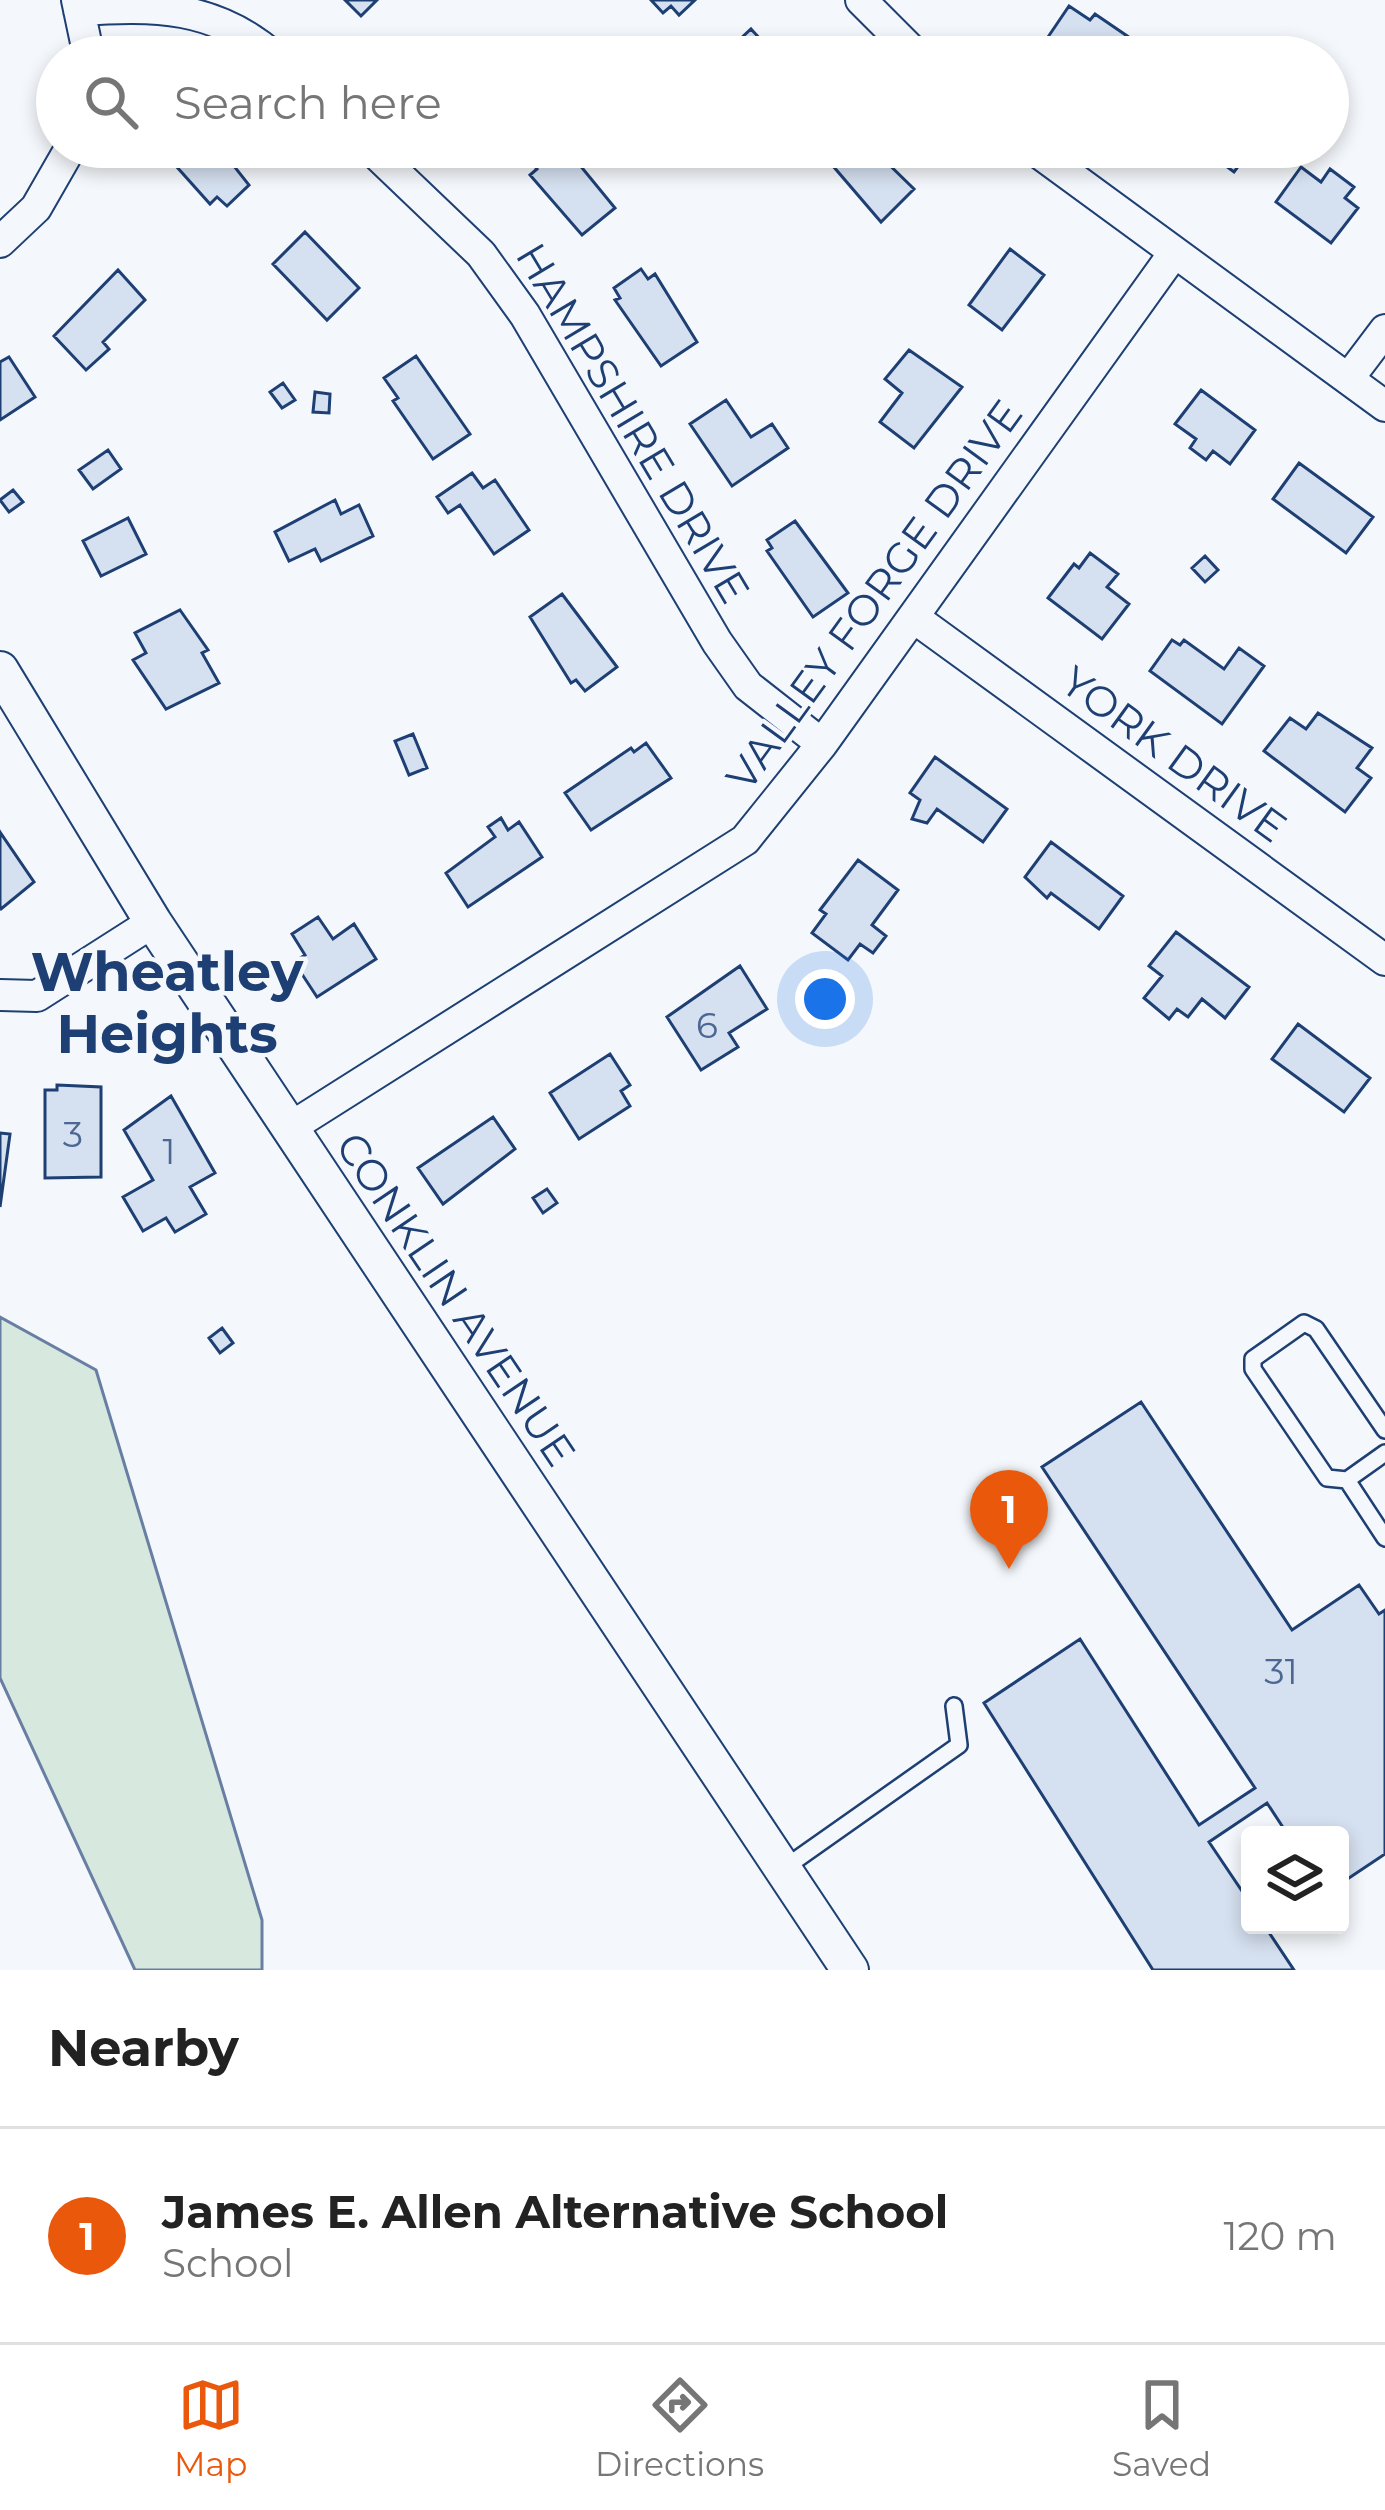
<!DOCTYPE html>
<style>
:root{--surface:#fff;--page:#f6f6f6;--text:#222;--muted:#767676;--line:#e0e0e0;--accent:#ea580c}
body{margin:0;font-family:Montserrat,sans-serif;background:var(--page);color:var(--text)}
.controls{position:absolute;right:36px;bottom:36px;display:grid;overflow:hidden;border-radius:12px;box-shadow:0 6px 18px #0003}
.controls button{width:108px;height:108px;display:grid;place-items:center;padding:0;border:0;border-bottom:3px solid var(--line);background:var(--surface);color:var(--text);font:60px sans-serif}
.you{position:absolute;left:825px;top:999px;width:42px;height:42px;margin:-30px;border:9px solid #fff;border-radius:50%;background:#1a73e8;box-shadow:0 0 0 18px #1a73e833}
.badge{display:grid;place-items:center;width:78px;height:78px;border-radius:50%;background:var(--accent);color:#fff;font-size:39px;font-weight:700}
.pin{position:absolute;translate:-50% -99px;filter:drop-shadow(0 3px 6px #0008)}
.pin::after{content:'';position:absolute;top:63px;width:42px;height:36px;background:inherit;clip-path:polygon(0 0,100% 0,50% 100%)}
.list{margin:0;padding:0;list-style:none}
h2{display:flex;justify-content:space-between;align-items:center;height:156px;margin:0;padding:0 48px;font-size:51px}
h2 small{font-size:39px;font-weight:400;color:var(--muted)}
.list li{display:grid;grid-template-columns:78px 1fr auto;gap:36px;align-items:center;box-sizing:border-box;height:216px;padding:0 48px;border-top:3px solid var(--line)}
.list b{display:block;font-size:45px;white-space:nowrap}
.list p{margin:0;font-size:39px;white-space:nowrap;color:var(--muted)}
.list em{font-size:39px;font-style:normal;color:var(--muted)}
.icon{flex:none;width:66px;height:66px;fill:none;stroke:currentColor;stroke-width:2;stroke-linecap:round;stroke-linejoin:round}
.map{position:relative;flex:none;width:1385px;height:1970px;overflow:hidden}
.search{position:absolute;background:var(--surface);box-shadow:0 6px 18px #0003;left:36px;right:36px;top:36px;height:132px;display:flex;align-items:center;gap:30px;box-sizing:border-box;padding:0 42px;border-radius:66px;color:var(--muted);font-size:45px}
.sheet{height:372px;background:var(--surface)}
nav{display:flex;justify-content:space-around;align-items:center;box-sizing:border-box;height:168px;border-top:3px solid var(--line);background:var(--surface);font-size:33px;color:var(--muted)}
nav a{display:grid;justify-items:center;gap:6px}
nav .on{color:var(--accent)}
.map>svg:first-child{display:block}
</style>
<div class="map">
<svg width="1385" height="1970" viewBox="0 0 1385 1970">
<rect width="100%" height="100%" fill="#f4f7fb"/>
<!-- green -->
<path fill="#d7e8df" stroke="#687fa3" stroke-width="3" d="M0,1317L96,1370L262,1920V1970H135L0,1678Z"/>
<!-- building -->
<path fill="#d5e0f0" stroke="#1d3f73" stroke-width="3" d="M345,0H377L361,16Z
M651,0H695L679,15L671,6L663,13Z
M1069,6L1090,20L1095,14L1133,40L1121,57H1077L1048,37Z
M751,29L771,51L775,47L784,57H721Z
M451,40L468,57H434Z
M159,147H219L249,185L227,206L217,197L210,204Z
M546,147H565L615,208L582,235L530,175L537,169L530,160Z
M853,147H871L914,189L881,222L833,166Z
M1200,147H1253L1234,172Z
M1301,167L1321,182L1330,169L1354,187L1345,198L1358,208L1331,243L1276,202Z
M305,232L359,288L327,320L273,264Z
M1010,249L1044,275L1002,330L969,305Z
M641,269L648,279L655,274L697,342L661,366L615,300L620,298L614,288Z
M118,270L145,300L103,342L109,349L86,370L54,336Z
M909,350L962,387L914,448L880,422L902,393L885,379Z
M416,356L470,434L433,459L393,401L398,398L384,378Z
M9,357L35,397L0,420V362Z
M283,383L295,400L282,408L270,392Z
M1201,390L1255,430L1230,464L1213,451L1206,460L1190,448L1196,439L1175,424Z
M315,392L330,394L329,413L313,412Z
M726,400L751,437L772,424L788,448L732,486L690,424Z
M108,450L121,469L93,489L79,470Z
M1299,463L1373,517L1346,553L1273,499Z
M472,473L483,488L495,480L529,530L494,554L460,505L448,513L437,497Z
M13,490L23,502L9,512L0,500Z
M335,500L341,514L359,505L373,536L321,561L315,549L289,561L275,532Z
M128,518L146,554L101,576L83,541Z
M795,521L848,593L813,617L767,551L772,548L767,540Z
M1090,553L1118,574L1107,587L1129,604L1102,639L1048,598L1074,564L1079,568Z
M1205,556L1218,570L1205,582L1192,568Z
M562,594L617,667L585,691L576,680L571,683L530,617Z
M180,610L208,650L202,653L219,683L166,709L133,660L146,653L135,633Z
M1172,640L1180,645L1184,640L1224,669L1239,648L1264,666L1222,724L1150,671Z
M1318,713L1372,748L1357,768L1371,778L1345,812L1264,751L1290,718L1306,729Z
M413,734L427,768L409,775L395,741Z
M646,743L671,778L591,830L565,793L631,748L634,752Z
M935,757L1007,809L983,842L937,809L927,823L912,819L920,800L910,793Z
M501,818L508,830L519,822L542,857L468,907L446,873L495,837L488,827Z
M0,832L34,882L1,909L0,908Z
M1051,842L1123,896L1099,929L1051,893L1047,898L1025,877Z
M858,860L898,890L872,925L886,936L873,953L860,944L848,960L812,933L826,914L820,910Z
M318,917L333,939L354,924L376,959L317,997L294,962L305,955L292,934Z
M1176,932L1249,987L1225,1018L1202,999L1188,1017L1177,1009L1169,1019L1144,998L1162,976L1149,966Z
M740,966L767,1009L729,1033L738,1047L701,1070L667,1017Z
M1298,1024L1370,1078L1344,1112L1272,1059Z
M610,1054L630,1085L621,1091L630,1106L579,1139L550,1093Z
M57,1085L101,1087V1177L45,1178V1090H57Z
M171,1096L215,1173L190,1187L206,1214L175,1232L166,1218L143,1231L123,1197L153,1180L124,1130Z
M493,1117L515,1149L443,1204L418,1168Z
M0,1133L10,1134L0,1207Z
M547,1189L557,1203L543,1213L533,1198Z
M222,1328L233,1343L220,1353L209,1338Z
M1141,1402L1292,1630L1359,1585L1379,1614L1385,1610V1854L1340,1884V1835H1288L1267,1803L1209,1842L1250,1903V1925H1264L1294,1970H1153L984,1703L1080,1639L1199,1825L1255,1788L1042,1467Z"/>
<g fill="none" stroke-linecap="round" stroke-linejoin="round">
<defs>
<path id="service" d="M1385,1430L1316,1329L1304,1323L1253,1359V1369L1327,1478L1347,1480L1385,1453
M1347,1480L1385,1538
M783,1869L959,1745L954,1706"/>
<path id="minor" d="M77,0L89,57
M861,0L918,57
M79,10C154,5 215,5 274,57
M369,147L481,254L525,315L717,642L748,686L822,744
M1031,147L1385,406
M0,242L36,208L71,147
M1348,379L1385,330
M913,617L1385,960
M0,995L37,996L153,922
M288,1129L745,840L822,744L1174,253"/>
<path id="tertiary" d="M0,670L153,922L850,1970"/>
</defs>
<!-- service casing -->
<use href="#service" stroke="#1d3f73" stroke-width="20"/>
<!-- minor casing -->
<use href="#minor" stroke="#1d3f73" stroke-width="34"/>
<!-- tertiary casing -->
<use href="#tertiary" stroke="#1d3f73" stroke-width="40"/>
<!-- service -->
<use href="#service" stroke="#f4f7fb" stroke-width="15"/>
<!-- minor -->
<use href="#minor" stroke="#f4f7fb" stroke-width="30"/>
<!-- tertiary -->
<use href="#tertiary" stroke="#f4f7fb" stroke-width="36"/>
</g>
<g text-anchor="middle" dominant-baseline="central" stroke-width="9" stroke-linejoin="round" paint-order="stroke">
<!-- number labels -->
<g font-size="36" fill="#4b6792">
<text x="707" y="1025">6</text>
<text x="73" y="1134">3</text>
<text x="169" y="1151">1</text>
<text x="1281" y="1671">31</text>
</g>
<!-- street labels -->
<g font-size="42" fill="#1d3f73" stroke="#f4f7fb">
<text transform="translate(633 423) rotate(59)">HAMPSHIRE DRIVE</text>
<text transform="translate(874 595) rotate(-54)">VALLEY FORGE DRIVE</text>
<text transform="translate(1174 754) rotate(36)">YORK DRIVE</text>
<text transform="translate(456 1299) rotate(56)">CONKLIN AVENUE</text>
</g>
<!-- district labels -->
<g font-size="54" font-weight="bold" fill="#1d3f73" stroke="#f4f7fb">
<text x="167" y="972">Wheatley<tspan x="167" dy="62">Heights</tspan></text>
</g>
</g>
</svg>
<div class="controls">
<button><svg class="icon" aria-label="layers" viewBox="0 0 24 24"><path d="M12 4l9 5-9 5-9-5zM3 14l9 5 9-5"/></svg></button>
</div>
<div class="you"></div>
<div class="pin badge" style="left:1009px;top:1569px">1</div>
<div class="search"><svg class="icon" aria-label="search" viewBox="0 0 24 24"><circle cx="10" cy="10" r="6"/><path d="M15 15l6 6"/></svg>Search here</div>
</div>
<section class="sheet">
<h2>Nearby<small></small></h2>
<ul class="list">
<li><span class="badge">1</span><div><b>James E. Allen Alternative School</b><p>School</p></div><em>120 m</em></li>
</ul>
</section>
<nav>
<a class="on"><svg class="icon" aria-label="map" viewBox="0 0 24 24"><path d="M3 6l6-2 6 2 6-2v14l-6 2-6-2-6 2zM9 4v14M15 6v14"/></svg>Map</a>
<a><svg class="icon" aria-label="directions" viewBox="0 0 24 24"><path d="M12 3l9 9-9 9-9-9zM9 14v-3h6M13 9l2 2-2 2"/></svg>Directions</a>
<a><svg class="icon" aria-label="saved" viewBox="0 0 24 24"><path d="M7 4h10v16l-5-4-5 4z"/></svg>Saved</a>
</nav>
